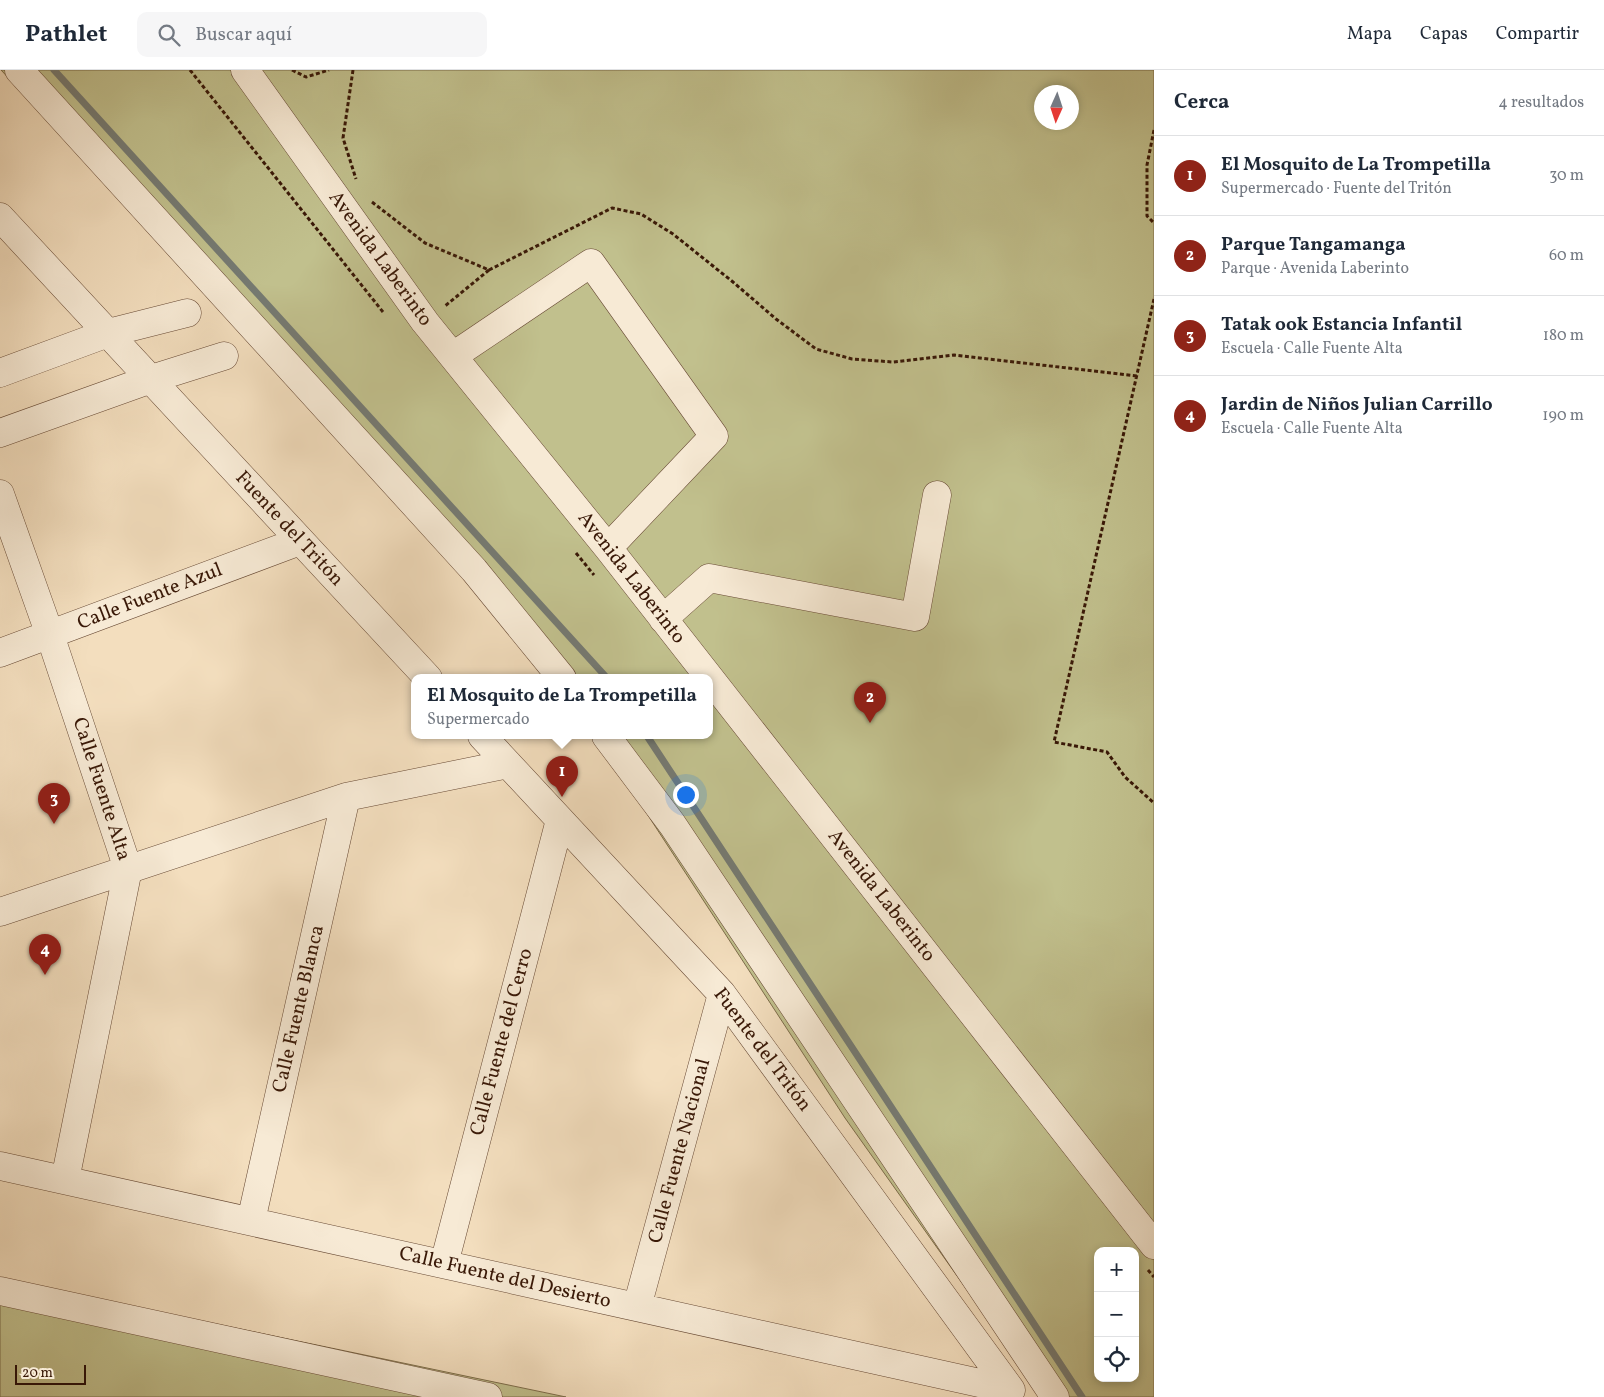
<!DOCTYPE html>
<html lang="es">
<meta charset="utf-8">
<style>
:root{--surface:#fff;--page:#f6f6f7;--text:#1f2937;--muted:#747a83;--line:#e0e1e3;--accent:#8f2418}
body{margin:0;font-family:Vollkorn,serif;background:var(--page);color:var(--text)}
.controls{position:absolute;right:15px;bottom:15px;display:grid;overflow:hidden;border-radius:10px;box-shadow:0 2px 8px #0003}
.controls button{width:45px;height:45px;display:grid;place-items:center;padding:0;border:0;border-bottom:1px solid var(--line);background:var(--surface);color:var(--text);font:25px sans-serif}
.compass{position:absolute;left:1034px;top:15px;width:45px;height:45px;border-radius:50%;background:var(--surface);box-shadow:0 2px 8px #0003;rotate:183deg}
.scale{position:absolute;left:15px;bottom:12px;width:71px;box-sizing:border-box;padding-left:5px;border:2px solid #391807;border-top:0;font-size:14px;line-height:18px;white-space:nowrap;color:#391807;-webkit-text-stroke:4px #f7ead5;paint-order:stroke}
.you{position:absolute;left:685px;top:724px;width:18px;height:18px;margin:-12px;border:4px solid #fff;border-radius:50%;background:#1a73e8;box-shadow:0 0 0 8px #1a73e833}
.badge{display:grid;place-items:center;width:32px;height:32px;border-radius:50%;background:var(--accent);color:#fff;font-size:16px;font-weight:700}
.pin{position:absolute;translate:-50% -41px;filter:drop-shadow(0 1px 2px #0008)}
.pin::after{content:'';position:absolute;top:26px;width:18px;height:15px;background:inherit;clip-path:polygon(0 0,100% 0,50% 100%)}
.popup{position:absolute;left:411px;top:604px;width:302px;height:65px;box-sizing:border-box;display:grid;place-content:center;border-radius:10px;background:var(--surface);filter:drop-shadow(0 1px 4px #0005);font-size:16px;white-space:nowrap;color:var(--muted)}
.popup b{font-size:19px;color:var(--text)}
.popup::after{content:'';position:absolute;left:50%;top:100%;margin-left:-10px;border:10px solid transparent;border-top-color:var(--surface)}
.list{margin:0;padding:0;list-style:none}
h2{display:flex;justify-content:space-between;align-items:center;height:65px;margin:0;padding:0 20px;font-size:21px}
h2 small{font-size:16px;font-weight:400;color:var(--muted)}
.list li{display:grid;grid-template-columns:32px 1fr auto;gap:15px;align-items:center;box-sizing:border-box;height:80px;padding:0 20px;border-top:1px solid var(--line)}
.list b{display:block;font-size:19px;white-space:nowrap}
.list p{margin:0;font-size:16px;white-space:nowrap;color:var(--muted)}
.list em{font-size:16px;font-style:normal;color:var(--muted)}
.icon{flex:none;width:28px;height:28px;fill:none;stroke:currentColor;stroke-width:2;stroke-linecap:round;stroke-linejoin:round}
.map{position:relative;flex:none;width:1154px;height:1327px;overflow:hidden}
header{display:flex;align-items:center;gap:30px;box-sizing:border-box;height:70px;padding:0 25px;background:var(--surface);border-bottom:1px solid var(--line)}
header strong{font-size:24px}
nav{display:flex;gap:28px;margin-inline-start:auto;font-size:18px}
.search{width:350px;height:45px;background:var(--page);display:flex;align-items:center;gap:12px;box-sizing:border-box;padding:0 18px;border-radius:10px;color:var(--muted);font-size:19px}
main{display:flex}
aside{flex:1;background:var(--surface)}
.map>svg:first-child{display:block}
</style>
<header>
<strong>Pathlet</strong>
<div class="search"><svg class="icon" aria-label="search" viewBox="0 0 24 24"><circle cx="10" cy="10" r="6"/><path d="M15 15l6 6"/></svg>Buscar aquí</div>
<nav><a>Mapa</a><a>Capas</a><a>Compartir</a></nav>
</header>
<main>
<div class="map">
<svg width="1154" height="1327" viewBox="0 0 1154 1327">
<rect width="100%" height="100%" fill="#f3debe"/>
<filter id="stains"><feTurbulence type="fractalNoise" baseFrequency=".004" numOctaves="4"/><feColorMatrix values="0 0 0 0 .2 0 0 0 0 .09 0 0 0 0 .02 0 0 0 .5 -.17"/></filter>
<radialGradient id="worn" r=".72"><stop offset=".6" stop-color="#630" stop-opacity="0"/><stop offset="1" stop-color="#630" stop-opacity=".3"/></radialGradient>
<!-- green -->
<path fill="#c1c08d" stroke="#7d6c4a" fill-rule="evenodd" d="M1,0H1154V1327H1043L845,1048L612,690L595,666H710V608H552L344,367ZM1042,22H1072V52H1042ZM1098,1181H1135V1308H1098Z
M0,1209L566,1327H0Z"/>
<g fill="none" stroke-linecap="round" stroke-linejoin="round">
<!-- stream -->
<path stroke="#757a72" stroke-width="7" d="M54,0L607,608
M647,666L1082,1327"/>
<defs>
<path id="minor" d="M19,0L474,500L562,608
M245,0L425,252L608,478L1154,1175
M0,147L428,608
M453,286L591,193L714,366L608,478
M0,303L108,263L187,243
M0,363L151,309L224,286
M0,424L50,565L128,799L65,1110
M663,549L709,508L915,547L937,425
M0,583L300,471
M482,666L722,924L1011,1320
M606,666L672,754L1055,1327
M0,842L346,727L508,694
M0,1096L1011,1320
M251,1151L346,727
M444,1194L560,750
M0,1221L488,1327
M637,1237L722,924"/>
</defs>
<!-- minor casing -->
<use href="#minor" stroke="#684a35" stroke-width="29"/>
<!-- path -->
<path stroke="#391807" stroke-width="3" stroke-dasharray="4 2.5" stroke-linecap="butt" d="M190,0L383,242
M292,0L306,7L329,0
M353,0L343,68L356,109
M1154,60L1147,95V146L1154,153
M372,132L425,173L489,200L445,236
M489,200L612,138L641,144L673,164L733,212L776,249L816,279L852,289L893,292L954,285L1137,306
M1154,229L1054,672L1107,682L1125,707L1154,733
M576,483L594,505
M1148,1200L1154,1207"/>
<!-- minor -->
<use href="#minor" stroke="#f7ead5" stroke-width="28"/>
</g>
<g text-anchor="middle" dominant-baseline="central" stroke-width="4" stroke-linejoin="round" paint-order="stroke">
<!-- street labels -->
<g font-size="20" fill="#391807" stroke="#f7ead5">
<text transform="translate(380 189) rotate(54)">Avenida Laberinto</text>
<text transform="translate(289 459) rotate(47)">Fuente del Tritón</text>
<text transform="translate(631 508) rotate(52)">Avenida Laberinto</text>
<text transform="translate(150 527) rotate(-21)">Calle Fuente Azul</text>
<text transform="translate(101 719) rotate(72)">Calle Fuente Alta</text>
<text transform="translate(881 826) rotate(52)">Avenida Laberinto</text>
<text transform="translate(299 939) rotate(-77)">Calle Fuente Blanca</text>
<text transform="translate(502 972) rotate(-75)">Calle Fuente del Cerro</text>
<text transform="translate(762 980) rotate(53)">Fuente del Tritón</text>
<text transform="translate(680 1081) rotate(-75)">Calle Fuente Nacional</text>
<text transform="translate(505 1208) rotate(13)">Calle Fuente del Desierto</text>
</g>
</g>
<rect width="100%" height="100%" filter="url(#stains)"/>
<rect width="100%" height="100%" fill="url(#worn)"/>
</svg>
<div class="controls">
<button>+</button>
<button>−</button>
<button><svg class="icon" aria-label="locate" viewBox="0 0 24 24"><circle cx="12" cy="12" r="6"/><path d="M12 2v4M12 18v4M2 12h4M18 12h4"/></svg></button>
</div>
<svg class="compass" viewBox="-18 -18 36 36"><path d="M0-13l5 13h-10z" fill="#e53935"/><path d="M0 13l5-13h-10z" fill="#747a83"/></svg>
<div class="scale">20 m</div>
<div class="you"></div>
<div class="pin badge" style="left:562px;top:727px">1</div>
<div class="popup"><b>El Mosquito de La Trompetilla</b>Supermercado</div>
<div class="pin badge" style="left:870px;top:653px">2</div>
<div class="pin badge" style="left:54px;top:754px">3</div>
<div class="pin badge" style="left:45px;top:905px">4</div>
</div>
<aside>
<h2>Cerca<small>4 resultados</small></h2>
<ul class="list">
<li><span class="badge">1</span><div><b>El Mosquito de La Trompetilla</b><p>Supermercado · Fuente del Tritón</p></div><em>30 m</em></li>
<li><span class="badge">2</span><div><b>Parque Tangamanga</b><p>Parque · Avenida Laberinto</p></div><em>60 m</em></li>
<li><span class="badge">3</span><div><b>Tatak ook Estancia Infantil</b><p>Escuela · Calle Fuente Alta</p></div><em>180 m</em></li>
<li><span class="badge">4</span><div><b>Jardin de Niños Julian Carrillo</b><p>Escuela · Calle Fuente Alta</p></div><em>190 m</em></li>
</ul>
</aside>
</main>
